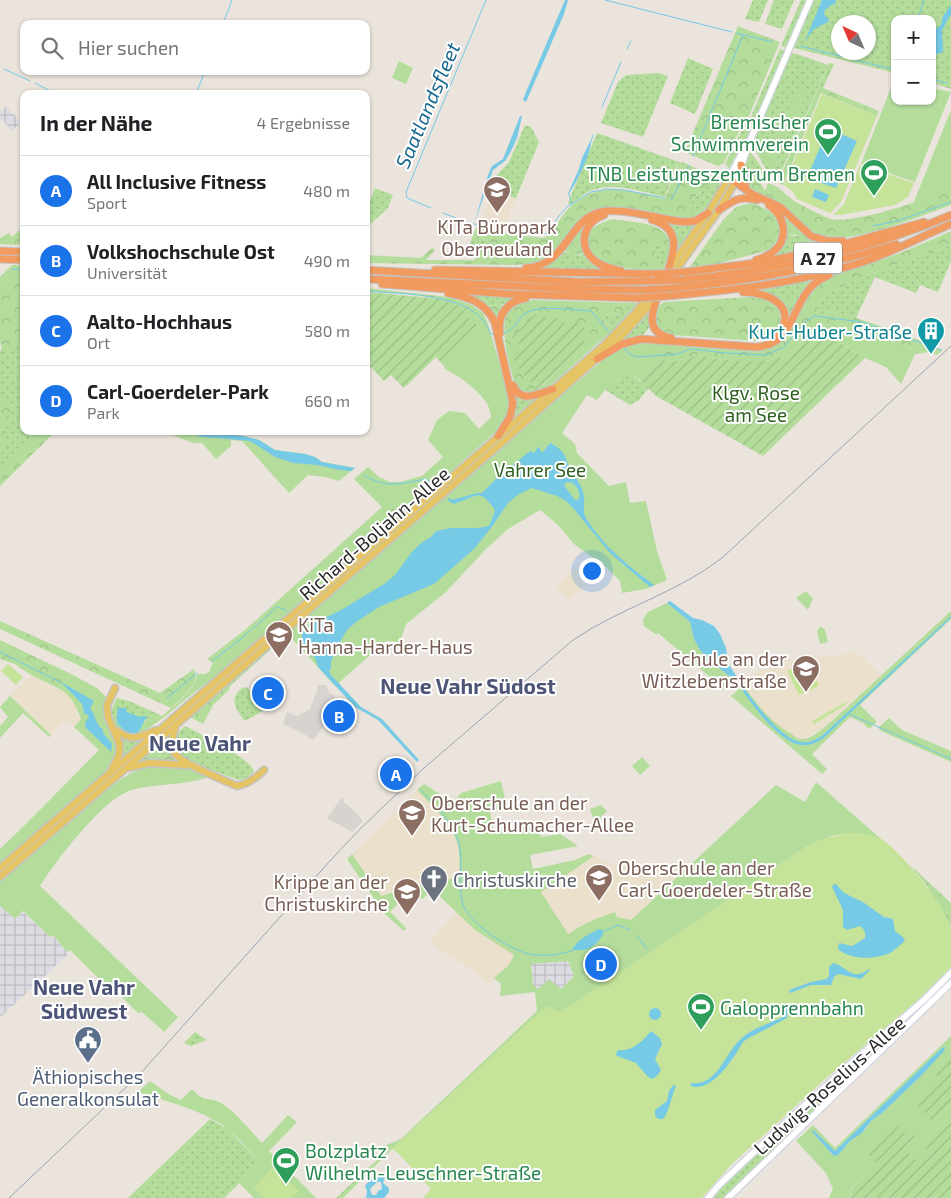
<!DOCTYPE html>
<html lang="de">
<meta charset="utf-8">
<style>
:root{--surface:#fff;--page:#f2f2f2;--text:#202124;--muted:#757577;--line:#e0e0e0;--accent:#1a73e8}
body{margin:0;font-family:"Exo 2",sans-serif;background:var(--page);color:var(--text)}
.controls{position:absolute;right:15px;top:15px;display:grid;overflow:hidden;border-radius:10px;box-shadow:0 1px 4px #0004}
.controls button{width:45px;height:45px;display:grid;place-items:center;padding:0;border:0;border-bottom:1px solid var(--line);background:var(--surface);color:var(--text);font:25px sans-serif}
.compass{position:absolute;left:831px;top:15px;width:45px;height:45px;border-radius:50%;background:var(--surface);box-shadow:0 1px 4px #0004;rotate:316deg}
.you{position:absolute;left:591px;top:570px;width:18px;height:18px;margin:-12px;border:4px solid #fff;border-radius:50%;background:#1a73e8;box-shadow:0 0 0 8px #1a73e833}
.badge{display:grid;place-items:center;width:32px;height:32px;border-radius:50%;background:var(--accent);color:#fff;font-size:16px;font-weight:700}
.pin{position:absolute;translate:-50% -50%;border:2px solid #fff;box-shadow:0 1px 5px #0006}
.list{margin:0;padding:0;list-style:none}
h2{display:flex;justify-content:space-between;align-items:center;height:65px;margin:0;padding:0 20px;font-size:21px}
h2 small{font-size:16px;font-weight:400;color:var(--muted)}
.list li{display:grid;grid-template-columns:32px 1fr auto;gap:15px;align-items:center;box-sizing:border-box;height:70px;padding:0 20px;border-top:1px solid var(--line)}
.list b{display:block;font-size:19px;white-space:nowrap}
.list p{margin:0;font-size:16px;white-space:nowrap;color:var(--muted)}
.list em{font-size:16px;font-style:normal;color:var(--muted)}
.icon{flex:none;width:28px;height:28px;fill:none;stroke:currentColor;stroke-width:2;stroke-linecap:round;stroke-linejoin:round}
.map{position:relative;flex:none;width:951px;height:1198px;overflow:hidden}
.search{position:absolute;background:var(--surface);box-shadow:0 1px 4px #0004;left:20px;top:20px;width:350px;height:55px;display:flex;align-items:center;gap:12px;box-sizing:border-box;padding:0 18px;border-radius:10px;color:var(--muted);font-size:19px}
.panel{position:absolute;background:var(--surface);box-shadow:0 1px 4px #0004;left:20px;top:90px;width:350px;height:345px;border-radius:10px}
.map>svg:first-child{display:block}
</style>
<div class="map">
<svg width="951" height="1198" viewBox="0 0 951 1198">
<defs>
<pattern id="industrial-grid" width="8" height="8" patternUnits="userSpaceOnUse" patternTransform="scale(1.25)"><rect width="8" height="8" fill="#dedce3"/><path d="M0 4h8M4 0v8" fill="none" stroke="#bebdc3"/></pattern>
<pattern id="grass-dots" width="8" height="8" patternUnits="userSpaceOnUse" patternTransform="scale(1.25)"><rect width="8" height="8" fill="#b4dd9c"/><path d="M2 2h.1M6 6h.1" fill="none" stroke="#9bbe86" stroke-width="1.8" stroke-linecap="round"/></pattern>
<pattern id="forest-crowns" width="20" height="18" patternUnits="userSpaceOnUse" patternTransform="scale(1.25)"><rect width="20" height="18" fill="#b4dd9c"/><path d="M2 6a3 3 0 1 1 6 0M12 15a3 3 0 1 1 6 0" fill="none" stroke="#9bbe86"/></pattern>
<pattern id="garden-furrows" width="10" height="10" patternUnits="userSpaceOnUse" patternTransform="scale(1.25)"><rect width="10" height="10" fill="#b4dd9c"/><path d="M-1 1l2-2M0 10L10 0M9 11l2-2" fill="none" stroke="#9bbe86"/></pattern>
</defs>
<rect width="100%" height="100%" fill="#eae4dc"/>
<!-- industrial -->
<path fill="url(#industrial-grid)" d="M6,106L21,122L12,131L0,118V112Z
M0,906L15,919L23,912L50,937L53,935L68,954L0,1018Z
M568,961L574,976L561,989H537L533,985L531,964Z"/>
<!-- education -->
<path fill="#ebe0cc" d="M491,191L517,198L511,208L505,230L482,222Z
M582,563L585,569L588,585L569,601L556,585Z
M854,650L881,675L821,730L803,739H799L777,725L764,712L743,685L761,669L777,662L801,657L841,656Z
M31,675L65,692L76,705L81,719L74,727L66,720L51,735L10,696Z
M417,790L439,813L451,829L458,845L460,877L416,886L381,896L352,854Z
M594,856L612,864L626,862L633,859L634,867L690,865L631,920L617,917L615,912L581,925L567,934L540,892Z
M457,912L475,930L514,955L509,965L488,984L467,966L439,950L430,942Z"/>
<!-- grass -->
<path fill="url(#grass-dots)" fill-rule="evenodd" d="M753,0H768L759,22L745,19Z
M774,0H794L782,29L765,24Z
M801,0H808L788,48L781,46Z
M812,0H951V89L932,83V19H895V73L794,48L793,46ZM838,22H868V52H838Z
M780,49L787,51L759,117L729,168L725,164L744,126L750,119Z
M790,53L797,54L828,65L777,181C764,174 762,156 751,146Z
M688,58L713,69L695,114L670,103Z
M658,73L668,76L643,137L601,123L618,82L626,75Z
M525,125L531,127L539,142L516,198L491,191L496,176L509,162Z
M597,133L682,163L683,162L716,178L719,181L721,187C714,200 702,216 687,220L692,200L701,192L697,173L677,165L665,197C643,192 612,181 590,191C583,194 576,201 570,205L568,203Z
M749,150L758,162L768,180L744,175L743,167Z
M375,188L393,195L388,208L366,228V211Z
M774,207L804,233L833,243L818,248H813L770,259L785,235L798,236L785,224Z
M659,221H699L675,257L676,244Z
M473,235L520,253L519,260H475L476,251L468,250Z
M659,239L668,254H669L663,270H660L653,245Z
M951,245V261L938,292L920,285L916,293L875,277L856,318L830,311L816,315L819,303L830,292L868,275Z
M564,252L573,253L580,256L585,253L593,264L606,271L540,270L551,263Z
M818,276L799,300H779L754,289L782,286Z
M463,293L482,296H518C495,313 485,306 463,293Z
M631,303H638L613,330L603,319L604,314L621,313Z
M651,308V325L641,338L614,347L631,330Z
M24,327V431H55L0,485V351L2,349L0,340L7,344Z
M627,371L649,388L639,400L630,405L605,390Z
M513,392C522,403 532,399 543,394L509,424Z
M244,687L248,688L254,696L271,703L270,707L245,721C235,710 228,697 244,687Z
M117,698L129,701L154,712L152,716L145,721L144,729L135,736C131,734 124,733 119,730C109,723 110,707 117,698Z
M185,726C199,733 250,758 254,771L247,778L239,780L193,764L181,757L174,747L176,734Z
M172,731L171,747L165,756L145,754Z
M117,732L147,737L118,764Z
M951,976V978L930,999L798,1126L795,1118Z
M195,1032L207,1040L191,1046L184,1043Z
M210,1119L228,1129L260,1163L224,1198H128Z
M786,1125L792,1127L791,1131L779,1142L770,1154L725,1198H712L720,1188Z
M390,1148L392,1149L343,1198H336Z"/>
<!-- forest -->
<path fill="url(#forest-crowns)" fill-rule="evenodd" d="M738,26L780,42L749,116L742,125L724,163L718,166L687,153V147Z
M829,63L834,64L823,88L879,111L877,116L821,93L783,185L778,182Z
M678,165L711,181L692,200L693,211L691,216L686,219L602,210C568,219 569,246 544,260C536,264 526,264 517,265L366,263V255L421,258L432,248L435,250L426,260H519L520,253L473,235L477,225L500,233L544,238C555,230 560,217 569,208C598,179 630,191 665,199Z
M750,177L758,179L765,191L768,183C781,187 786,196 796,202C806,208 817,213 828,218C848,227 928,198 951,190V205C924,215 845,247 819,236C795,225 773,202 749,189L744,178Z
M751,203C766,208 785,216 779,237C777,241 772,246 770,250L716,264L690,267L723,220L736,207Z
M592,218L582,242L584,253L580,255L565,251L576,233Z
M612,219C634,223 677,221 669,254H668L659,239L653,245L660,270C640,271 587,269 588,240C588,226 602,223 612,219Z
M789,221L803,234L785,235V224Z
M24,226V245L0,244V238L9,233L12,237Z
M951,231V245L868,275L830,292L819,303L816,314L830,311L856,318L901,333L943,350L937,355L929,351L925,353L833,321L818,329L782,357L765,361H734L698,355L676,361L662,360L664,344L767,349C797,335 795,303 818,284C833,272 855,269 872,263C899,254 925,243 951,231Z
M12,265L24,266V334L5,352L2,349L6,344L0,340V277Z
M366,288L449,297L472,305L464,312C443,292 395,294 366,292Z
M749,297C758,298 768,299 775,305C784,314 781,331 771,337C766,340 761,340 756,341L673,335C656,332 654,325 655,309L664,302Z
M534,300L631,303L621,313L605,314L603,319L613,330L553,383L545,389L529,396L516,389C511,372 497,325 509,311C515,304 525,302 534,300ZM549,320L565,324L585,344L538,389L516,366L522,348L513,337Z
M779,300H799L792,315L786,314Z
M506,305L498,322L484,306Z
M11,398L10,411L4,421L7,448L3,451L0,457V405L5,399Z
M41,431H56L0,486V473L9,464L16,451C22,448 34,436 41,431Z
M396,496L404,505L403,509L389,521L391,509L389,502Z
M0,621L160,693L194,669C202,683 181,699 171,708L0,629Z
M286,632L288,634L230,686L229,690L213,705L203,724L190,717Z
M0,640L71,674L58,688L31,675L15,664L0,659Z
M171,747L178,761L144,760L138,762L145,754L165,756Z
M909,864L951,903V927L927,886Z"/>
<!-- park -->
<path fill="#b4dd9c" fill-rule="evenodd" d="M399,61L413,68L406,84L392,78Z
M895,78V101H932V88L951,92L915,182L861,164Z
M800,85L809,89L772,169L766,159Z
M951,110V190L913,204Z
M12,265L24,266V278L5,276L0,281V277Z
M472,305L483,313L488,324L506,386L510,411L499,429L456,467L450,475L213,679C187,695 166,720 138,734C145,728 143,725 146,721C149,717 152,716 154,712L162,716C174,706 196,690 197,674H205L209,672L213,663L207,659L245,630L382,507L354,479L368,467L379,477L390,482H400L422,476L443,457L428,440L437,420L449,411L465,413L479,429L491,417C490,412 489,406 486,402C477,389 459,376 445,369L444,366L481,329L464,312ZM396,496L404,505L403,509L389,520L391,509L389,502Z
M833,321L925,353L915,354L901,384L886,367L865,358L818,329Z
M642,342L664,344L662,360L640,380L627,371L605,390L597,400L587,395L562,433L575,444L577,453L609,486L626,482L630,503L646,501L657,551L667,580L646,589L622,593L620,581L608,569L574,544L558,525L540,510L508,529L486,549L446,592L406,624L401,639L399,642L386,641L335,686L286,632L604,359L621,348Z
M162,431H201L243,436L259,440L275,450L305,454L315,457L322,462L355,468L339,481L325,477L308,475L289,493L242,441L231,440V446L216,459L202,443H193Z
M806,591L813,599L808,610L796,598Z
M667,603L690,622L692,631L708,659L734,680L723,690L719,689V685L657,632V635L644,626L643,620L648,612Z
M951,611V619L860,705L877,722L869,729L863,723L850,717L812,754L827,769L822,774L731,696L743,685C759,706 769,721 793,735C796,737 799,740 803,739C814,738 825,727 833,720Z
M822,627L825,630L828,642L820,644L817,631L819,628Z
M71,674L97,688L106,697L104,710L105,719L116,738L118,750L109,768L0,863V849L27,823L99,750L74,727L81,719C76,705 71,695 58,688Z
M10,696L51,735L49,737L23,713L0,738V726L8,717L0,707Z
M889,718L902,730L951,751V762L881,731L878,728Z
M642,757L650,766L640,775L632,766Z
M150,766C177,766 185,764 209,777C184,786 157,783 132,790C104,797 56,861 40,886L178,1017L164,1032L142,1012L138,1013L117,992L114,994L70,950L67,952L53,935L50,937L23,911L15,919L0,906V880L56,832C89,812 112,775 150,766Z
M501,781L507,807L490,811L493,831L531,826L542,837L560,834L578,846L530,855L533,869L575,860L589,854L594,856L541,892L568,934C583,924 598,917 615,912L617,917L631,920L776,785L805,802L816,782L881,839C848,830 837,832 806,847L561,1013L546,1007L392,1149L384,1146L401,1139L537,1011L535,992L500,996L501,984L494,978L509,965L514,955L475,930L433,890L422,899L417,897L410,905L402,899L390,912L406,928L404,931L377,907L373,897L347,859L352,854L381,896L416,886L460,877C459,867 460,856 458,846C453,824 432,806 417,790L424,784L453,802L461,793ZM568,961L574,976L561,989L549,979L538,989L533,985L531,964Z
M601,805L607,811L595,823L590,809Z
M951,1036V1055L933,1072L939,1078L933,1122L951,1105V1116L922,1143L931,1153L924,1160L916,1161L904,1148L915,1137L877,1163L850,1189L852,1198H829L833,1189L826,1173L796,1141L813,1125L835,1148ZM945,1047L920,1077L882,1113L871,1121L866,1129L850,1141L838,1155L832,1154L812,1132L813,1131L835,1151L942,1048Z
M150,1081L170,1095L181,1100L192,1089C205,1103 205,1096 219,1102C232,1108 252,1132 262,1143L288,1115L297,1122L269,1151L316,1198H254L239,1183L260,1163C250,1152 240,1139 228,1129C203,1110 168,1102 138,1092Z"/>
<!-- garden -->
<path fill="url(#garden-furrows)" d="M366,292L441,299L459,306L481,329L444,366L436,357L404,388L391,375L384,381L371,367L366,372Z
M536,314H542L549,320L555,315L565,324L575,320L585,329L578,335L586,344L537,389L516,366L514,356L522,348L512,337Z
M818,329L865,358L763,456L656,396L640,380L662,360L676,361L698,355L734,361H765L782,357Z
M951,1055V1105L933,1122L914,1102L939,1078L933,1072Z
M951,1116V1198H852L850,1190L876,1163L865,1150L893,1122L904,1134L908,1130L915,1137L904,1148L916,1160H923L931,1153L922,1143Z"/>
<!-- pitch -->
<path fill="#c5e399" d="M822,94L877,116L841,202L830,213L797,199L793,192L784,185Z
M860,165L914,183L908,197L895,205L841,215H833L844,204Z
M808,661L819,686L799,695L787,671Z
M8,664L23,677L16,685L1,671Z
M846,702L847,704L814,724L812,721Z
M848,833C858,833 872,834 881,839C899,849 948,909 951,929C951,941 951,955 951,967L918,1000L824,1080L731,1165L702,1198H423L431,1189L398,1153L392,1149L546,1006L561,1012L806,847L822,839Z
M273,1167L299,1191L292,1198H264L254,1188Z"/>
<!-- plaza -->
<path fill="#d7d3ce" d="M317,685H326L329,693L335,696V700H331L326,708L325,713L328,717L326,718L329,720L313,740L302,733L283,724L287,712L297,716L310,709L318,688Z
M343,796L344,803L348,805L363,821L352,832L327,818Z"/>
<!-- water -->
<path fill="#76cae5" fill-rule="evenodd" d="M565,0H568L564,14L526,102L523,100L526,92Z
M822,0H836L835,5L833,4L825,10L824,14L829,20L828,22L814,29L805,41Z
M951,5V15C946,20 946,25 942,30L943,52L934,55L932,54L933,31L941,25L943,16Z
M520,116H522L517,138L511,151L505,161L493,170L475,221L488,175L492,166L503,159Z
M828,128L857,141L836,188L807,178Z
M591,140C592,152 575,187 567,196L579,169L582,158Z
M815,189L829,195L826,202L812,197Z
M178,431H201L243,436L259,440L275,450L305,454L315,457L322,462L355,468L351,471L340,470L317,465L293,463L275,457L250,441L203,437Z
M550,443C569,453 563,457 572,472C577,480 582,486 584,496C585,505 582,511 586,518C604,547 628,566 654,585L650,587L610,553L573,508L566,501L557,496L532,488L519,494L508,503L491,528L474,549L434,584L379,607L356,622L347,630L340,642L331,661V669L329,671L331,675L361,707L382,719L419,760L417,762L378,720L355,707L318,667L315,658L301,642L303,630L299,625L301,624L306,627L341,610L384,584L395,575L411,553L421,543L431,537L436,531L451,528H478L489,526L495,511L494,508L484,497L477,495L454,504L447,500L449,498L452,500L477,493H482L498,477L530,451L534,453L538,447L540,448V451L543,452ZM567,482C576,482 578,489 580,496L578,500H575L564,485Z
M670,601L693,618L702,620L714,626L720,634L726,648L728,663L737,677L734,680L708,659L700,650L694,639L690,622L667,603Z
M951,616V618L827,735C820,741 812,746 802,745C781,744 751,704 740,687L742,685C753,701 782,741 802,742C811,743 817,739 824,734Z
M61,682L94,701L90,708C96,714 95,726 103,729V733L112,744L111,752L85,727V723L89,716L84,713L82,704Z
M118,708H126L127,712L140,717L144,716L147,717C141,723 144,728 135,734L126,732L117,723V713Z
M834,884H836L843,892L850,896L863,902L884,917L893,919L895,931L903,937L905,941C901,944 894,951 890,953C875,960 850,960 838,949L839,943L852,946L865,938C866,932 864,929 860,926L847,930L843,927V910L832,887Z
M599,929L604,931C602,939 592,949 584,950C580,951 576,949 572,951C576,940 589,934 599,929Z
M833,963C848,967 852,982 869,969L870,970L861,979L838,974L834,977L831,985H811L790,993L789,991L792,989L811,982L827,979L829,976V967Z
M786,1005L788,1006L787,1018L747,1039L743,1042C734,1058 712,1093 691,1086V1083C718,1087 725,1051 743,1037C755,1027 771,1023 785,1016Z
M649 1014a6 6 0 1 1 12 0a6 6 0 1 1-12 0Z
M651,1031L660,1038L662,1044L655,1059L661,1070L657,1076L652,1079L648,1077L636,1063L617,1056L616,1054L618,1050C633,1052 642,1041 651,1031Z
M945,1047L944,1051L920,1077L882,1113L871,1121L862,1133L850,1141L838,1155L834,1156L832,1154L812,1132L813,1130L835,1151L942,1048Z
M673,1085L676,1086C672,1094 669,1113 663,1119H658L655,1115V1110L667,1101L669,1091Z
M376,1172L381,1173L385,1177L383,1183L389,1188V1192L384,1198H366L367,1191L365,1186ZM377,1182H381L382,1189L378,1191L376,1195H372L370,1189Z"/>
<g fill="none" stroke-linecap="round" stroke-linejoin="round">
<!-- stream -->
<path stroke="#76cae5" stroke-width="1" d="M605,0L732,32
M918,19L924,0
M223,24L232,0
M736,33L772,42
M800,46L895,70
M627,49L631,41
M4,69L30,81
M932,79L947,83
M35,83L56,94
M196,94L205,71
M602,107L621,62
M591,141L593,135
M693,156L743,35
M569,193L571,204
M671,200L689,166
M431,208L407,198L406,192L486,0
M443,213L471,224H475L504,234
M873,226L897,221L951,202
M512,233L522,231L542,235L547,233L559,216L568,206L591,192L607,189L624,190L665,198
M12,269H24
M366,291C399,294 457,293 481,318C486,322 488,329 491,334L494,335
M504,333C515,331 518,317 527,312C541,305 575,310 591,311L609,332
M624,348L629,354L637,357L678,354L690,349L727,353L766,355L784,347L807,320L815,316L862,322L941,350
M363,475C388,489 399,484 426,479L434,484
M0,652L62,683
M212,661L242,638L277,607L284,609L287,612
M734,678L741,687
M167,698L197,673
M849,714L951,759
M420,789C433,804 449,818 457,837C465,858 457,880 462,901C467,923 505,946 525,953C540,957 558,956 573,950
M604,931L618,925L630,930
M637,936L647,949"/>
<defs>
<path id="secondary" d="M729,178L743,151
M735,182L752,136L810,0
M708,1198L719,1185L787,1121L847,1067L924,1000L951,973
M728,1198L951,983"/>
<path id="primary" d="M669,269L708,213L729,178L735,182
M176,724C174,732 170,743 173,751C177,762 224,780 237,786C248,784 256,778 264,770
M115,730C133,742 138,738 156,730
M127,768L150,763L186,765
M111,771L119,755L120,745L108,717L107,705L115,688
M0,868L603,346L635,313L650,295
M0,877L504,441L621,337L643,313L659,294L719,210L735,182"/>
<path id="highway" d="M741,165L746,190
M735,182L752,194L780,207L811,236L828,241H843
M719,210C732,201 741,195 757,200
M604,215C583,222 577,247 595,261C603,267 612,269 621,271
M652,220C681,228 675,250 668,271
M0,251L24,252
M0,259L24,260
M756,260C762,258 769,256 774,251C789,238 785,216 769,205
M526,268C568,265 567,220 601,212C623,207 661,220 685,222L695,221L708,213
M366,270L578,282L650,281
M435,270L656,274
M685,272L764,262L837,246L924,222
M366,279L576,289L644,290
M679,280C773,271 864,252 951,215
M382,284L509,294L638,298
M673,288C751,281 821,268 896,244
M743,292C769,292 800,307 777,336
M448,293C468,297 486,302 495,323L513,403L510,417L498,436
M659,294C651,312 645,333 671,338
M667,296C737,290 808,282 874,258C900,248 925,235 951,224
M500,333C497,314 508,301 526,298
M597,359L622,344L641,339L755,347C790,346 791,313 807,292C812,284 820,279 829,275
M513,385C520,404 538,394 553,389"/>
</defs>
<!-- secondary casing -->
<use href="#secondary" stroke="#d1d5e1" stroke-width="8"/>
<!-- primary casing -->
<use href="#primary" stroke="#c3c3c3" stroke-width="9"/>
<!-- highway casing -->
<use href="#highway" stroke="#c3c3c3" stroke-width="9"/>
<!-- secondary -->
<use href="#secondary" stroke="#fff" stroke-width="5.5"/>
<!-- primary -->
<use href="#primary" stroke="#e5c466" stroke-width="6"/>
<!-- highway -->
<use href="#highway" stroke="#f19b60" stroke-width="7"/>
<!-- tram -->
<path stroke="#9fa2b2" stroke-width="1" d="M9,1198L141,1073L329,862L360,829L424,768L573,640C620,608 677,593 722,558L951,346"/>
<defs>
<path id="highway-bridge" d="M656,274L685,272
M650,281L679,280
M644,290L673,288
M638,298L667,296"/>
</defs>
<!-- highway-bridge casing -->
<use href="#highway-bridge" stroke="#c3c3c3" stroke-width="9" stroke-linecap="butt"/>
<!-- highway-bridge -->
<use href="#highway-bridge" stroke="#f19b60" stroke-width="7"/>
</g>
<!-- icons -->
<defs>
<symbol id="stadium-pin" viewBox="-11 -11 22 30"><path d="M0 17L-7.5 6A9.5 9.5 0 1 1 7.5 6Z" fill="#2e9e5b" stroke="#fff"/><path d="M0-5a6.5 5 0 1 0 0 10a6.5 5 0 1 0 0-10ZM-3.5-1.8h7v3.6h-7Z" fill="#fff"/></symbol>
<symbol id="school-pin" viewBox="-11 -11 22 30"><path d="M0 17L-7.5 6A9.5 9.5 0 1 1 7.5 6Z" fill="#8d6e63" stroke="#fff"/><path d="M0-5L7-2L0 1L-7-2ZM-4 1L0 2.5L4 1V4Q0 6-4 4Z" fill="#fff"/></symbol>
<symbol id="building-pin" viewBox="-11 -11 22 30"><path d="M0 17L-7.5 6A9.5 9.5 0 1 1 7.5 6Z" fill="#0f9aa8" stroke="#fff"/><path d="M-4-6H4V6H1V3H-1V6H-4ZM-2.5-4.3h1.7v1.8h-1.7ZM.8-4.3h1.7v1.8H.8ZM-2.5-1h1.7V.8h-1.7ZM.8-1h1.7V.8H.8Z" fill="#fff"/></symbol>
<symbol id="church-pin" viewBox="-11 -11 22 30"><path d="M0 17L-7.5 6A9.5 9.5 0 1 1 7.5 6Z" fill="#6b7280" stroke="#fff"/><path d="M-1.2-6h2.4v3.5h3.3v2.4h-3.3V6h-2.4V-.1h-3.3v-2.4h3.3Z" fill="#fff"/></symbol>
<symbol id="civic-pin" viewBox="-11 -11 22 30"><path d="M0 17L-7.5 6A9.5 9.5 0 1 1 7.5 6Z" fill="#5c6f8a" stroke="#fff"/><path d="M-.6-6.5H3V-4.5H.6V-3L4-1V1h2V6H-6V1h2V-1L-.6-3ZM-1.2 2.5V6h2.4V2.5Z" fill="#fff"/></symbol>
</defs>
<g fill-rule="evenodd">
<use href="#stadium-pin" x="812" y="116" width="32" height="43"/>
<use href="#stadium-pin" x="858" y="157" width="32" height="43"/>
<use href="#school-pin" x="481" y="174" width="32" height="43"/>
<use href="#building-pin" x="915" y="315" width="32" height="43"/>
<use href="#school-pin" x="263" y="619" width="32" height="43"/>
<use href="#school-pin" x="790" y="653" width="32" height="43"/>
<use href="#school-pin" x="396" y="797" width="32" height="43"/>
<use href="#school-pin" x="583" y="862" width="32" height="43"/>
<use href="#church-pin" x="418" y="863" width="32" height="43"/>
<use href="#school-pin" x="391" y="876" width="32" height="43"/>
<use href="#stadium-pin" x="685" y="991" width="32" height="43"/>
<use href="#civic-pin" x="72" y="1024" width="32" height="43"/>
<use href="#stadium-pin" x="270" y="1145" width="32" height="43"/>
</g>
<g text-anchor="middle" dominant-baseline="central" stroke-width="4" stroke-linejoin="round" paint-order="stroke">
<!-- shield labels -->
<rect fill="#fff" stroke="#696969" stroke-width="1" x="794" y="242.5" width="48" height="31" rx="4"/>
<g font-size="18" font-weight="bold" fill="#292929">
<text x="818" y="258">A 27</text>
</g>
<!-- leisure labels -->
<g font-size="19" fill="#27864d" stroke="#fff" text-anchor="end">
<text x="809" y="121">Bremischer<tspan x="809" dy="22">Schwimmverein</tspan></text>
<text x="855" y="173">TNB Leistungszentrum Bremen</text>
<text x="720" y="1007" text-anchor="start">Galopprennbahn</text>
<text x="305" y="1150" text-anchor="start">Bolzplatz<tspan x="305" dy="22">Wilhelm-Leuschner-Straße</tspan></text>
</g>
<!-- education labels -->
<g font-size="19" fill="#785e54" stroke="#fff" text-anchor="start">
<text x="497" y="226" text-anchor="middle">KiTa Büropark<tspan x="497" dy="22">Oberneuland</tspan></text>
<text x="298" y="624">KiTa<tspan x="298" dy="22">Hanna-Harder-Haus</tspan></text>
<text x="787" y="658" text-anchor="end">Schule an der<tspan x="787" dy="22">Witzlebenstraße</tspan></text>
<text x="431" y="802">Oberschule an der<tspan x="431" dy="22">Kurt-Schumacher-Allee</tspan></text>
<text x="618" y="867">Oberschule an der<tspan x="618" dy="22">Carl-Goerdeler-Straße</tspan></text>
<text x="388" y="881" text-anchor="end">Krippe an der<tspan x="388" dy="22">Christuskirche</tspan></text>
</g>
<!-- culture labels -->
<g font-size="19" fill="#0d838f" stroke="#fff" text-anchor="end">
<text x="912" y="331">Kurt-Huber-Straße</text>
</g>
<!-- park labels -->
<g font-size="19" fill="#2e601f" stroke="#fff">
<text x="756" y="392">Klgv. Rose<tspan x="756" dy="22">am See</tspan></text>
<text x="540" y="469">Vahrer See</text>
</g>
<!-- street labels -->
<g font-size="19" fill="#292929" stroke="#fff">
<text transform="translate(374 533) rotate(-41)">Richard-Boljahn-Allee</text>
<text transform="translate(829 1085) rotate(-42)">Ludwig-Roselius-Allee</text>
</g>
<!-- worship labels -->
<g font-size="19" fill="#5b616d" stroke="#fff" text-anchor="start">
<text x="453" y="879">Christuskirche</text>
</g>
<!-- service labels -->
<g font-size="19" fill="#4e5e75" stroke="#fff">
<text x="88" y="1076">Äthiopisches<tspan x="88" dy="22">Generalkonsulat</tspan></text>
</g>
<!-- water labels -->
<g font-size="20" font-style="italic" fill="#17688f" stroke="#fff">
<text transform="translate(427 105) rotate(-67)">Saatlandsfleet</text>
</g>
<!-- quarter labels -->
<g font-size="21" font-weight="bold" fill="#4d5576" stroke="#fff">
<text x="468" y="685">Neue Vahr Südost</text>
<text x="200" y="742">Neue Vahr</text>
<text x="84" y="986">Neue Vahr<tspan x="84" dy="24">Südwest</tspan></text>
</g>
</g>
</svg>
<div class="controls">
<button>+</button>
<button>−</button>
</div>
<svg class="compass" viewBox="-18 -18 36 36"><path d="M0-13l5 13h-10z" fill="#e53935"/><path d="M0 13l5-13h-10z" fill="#757577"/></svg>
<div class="you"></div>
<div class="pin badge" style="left:396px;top:774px">A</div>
<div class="pin badge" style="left:339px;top:716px">B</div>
<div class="pin badge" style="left:268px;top:693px">C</div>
<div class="pin badge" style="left:601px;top:964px">D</div>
<div class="search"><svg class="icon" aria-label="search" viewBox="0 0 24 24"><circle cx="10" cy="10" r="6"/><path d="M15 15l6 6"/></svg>Hier suchen</div>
<section class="panel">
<h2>In der Nähe<small>4 Ergebnisse</small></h2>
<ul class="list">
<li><span class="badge">A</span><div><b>All Inclusive Fitness</b><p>Sport</p></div><em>480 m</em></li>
<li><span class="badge">B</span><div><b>Volkshochschule Ost</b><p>Universität</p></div><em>490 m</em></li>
<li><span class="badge">C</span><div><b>Aalto-Hochhaus</b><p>Ort</p></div><em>580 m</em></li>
<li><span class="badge">D</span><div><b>Carl-Goerdeler-Park</b><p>Park</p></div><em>660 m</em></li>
</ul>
</section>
</div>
